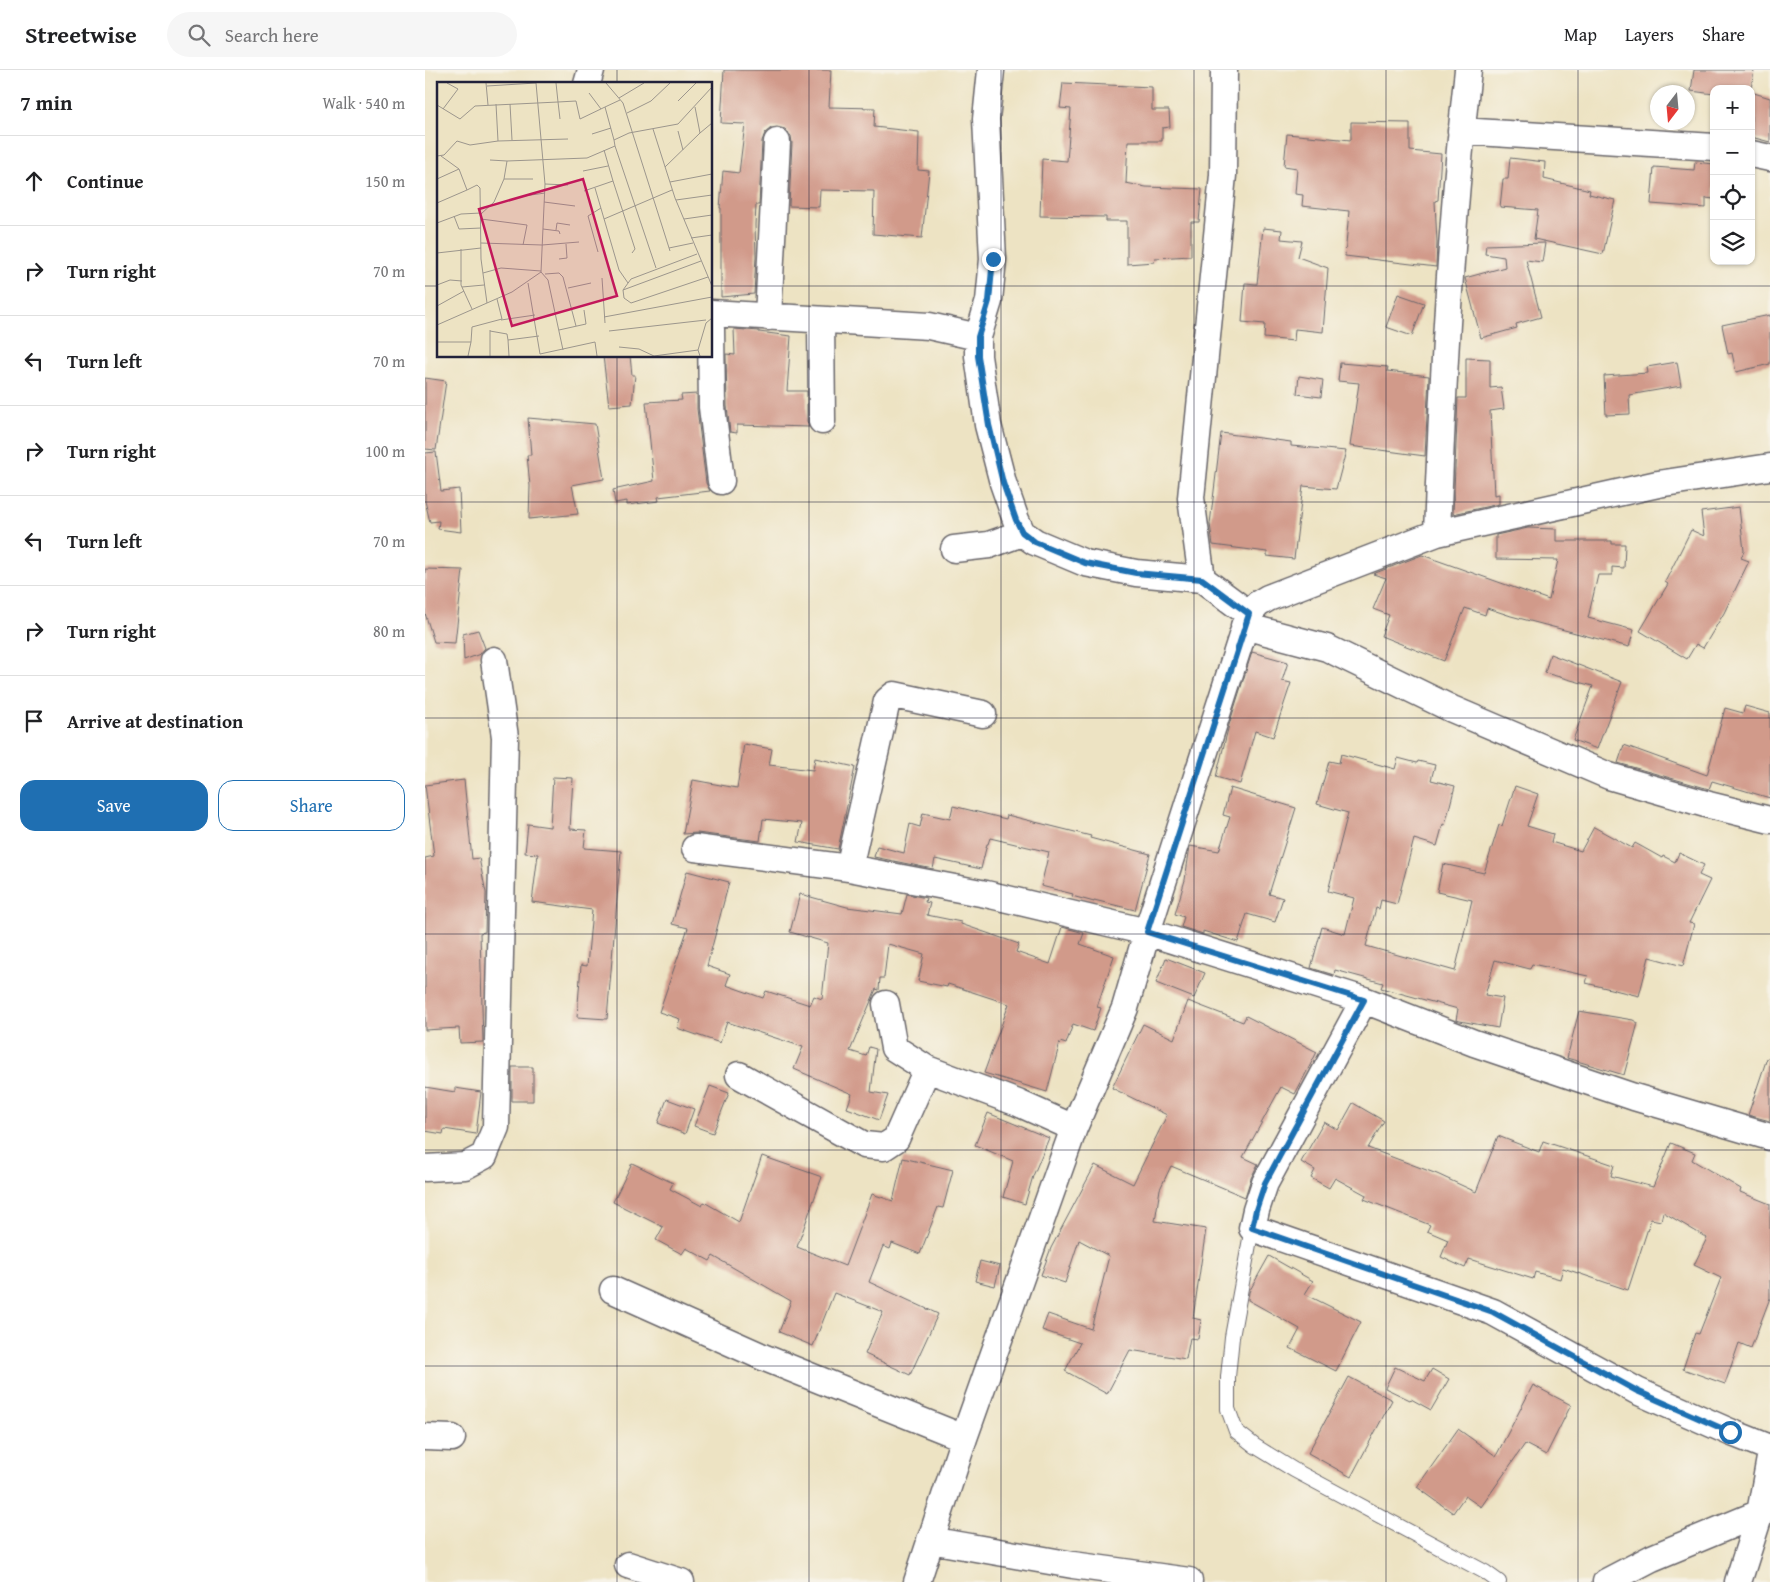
<!DOCTYPE html>
<meta charset="utf-8">
<style>
:root{--surface:#fff;--page:#f6f6f6;--text:#202124;--muted:#757577;--line:#e0e0e0;--accent:#1f6fb2}
body{margin:0;font-family:"Gentium Book Plus",serif;background:var(--page);color:var(--text)}
.controls{position:absolute;right:15px;top:15px;display:grid;overflow:hidden;border-radius:10px;box-shadow:0 1px 4px #0004}
.controls button{width:45px;height:45px;display:grid;place-items:center;padding:0;border:0;border-bottom:1px solid var(--line);background:var(--surface);color:var(--text);font:25px sans-serif}
.compass{position:absolute;left:1225px;top:15px;width:45px;height:45px;border-radius:50%;background:var(--surface);box-shadow:0 1px 4px #0004;rotate:196deg}
.stop{position:absolute;width:15px;height:15px;margin:-11px;border:4px solid #1f6fb2;border-radius:50%;background:#fff}
.stop.end{background:#1f6fb2;border-color:#fff;box-shadow:0 1px 5px #0008}
.list{margin:0;padding:0;list-style:none}
h2{display:flex;justify-content:space-between;align-items:center;height:65px;margin:0;padding:0 20px;font-size:21px}
h2 small{font-size:16px;font-weight:400;color:var(--muted)}
.list li{display:grid;grid-template-columns:32px 1fr auto;gap:15px;align-items:center;box-sizing:border-box;height:90px;padding:0 20px;border-top:1px solid var(--line)}
.list b{display:block;font-size:19px;white-space:nowrap}
.list em{font-size:16px;font-style:normal;color:var(--muted)}
.actions{display:flex;gap:10px;padding:15px 20px}
.actions a{flex:1;padding:11px 0;border:1px solid var(--accent);border-radius:15px;text-align:center;font-size:18px;color:var(--accent)}
.actions .main{background:var(--accent);color:#fff}
.icon{flex:none;width:28px;height:28px;fill:none;stroke:currentColor;stroke-width:2;stroke-linecap:round;stroke-linejoin:round}
.map{position:relative;flex:none;width:1345px;height:1512px;overflow:hidden}
header{display:flex;align-items:center;gap:30px;box-sizing:border-box;height:70px;padding:0 25px;background:var(--surface);border-bottom:1px solid var(--line)}
header strong{font-size:24px}
nav{display:flex;gap:28px;margin-inline-start:auto;font-size:18px}
.search{width:350px;height:45px;background:var(--page);display:flex;align-items:center;gap:12px;box-sizing:border-box;padding:0 18px;border-radius:28px;color:var(--muted);font-size:19px}
main{display:flex}
aside{flex:1;background:var(--surface)}
.map>svg:first-child{display:block}
</style>
<header>
<strong>Streetwise</strong>
<div class="search"><svg class="icon" aria-label="search" viewBox="0 0 24 24"><circle cx="10" cy="10" r="6"/><path d="M15 15l6 6"/></svg>Search here</div>
<nav><a>Map</a><a>Layers</a><a>Share</a></nav>
</header>
<main>
<aside>
<h2>7 min<small>Walk · 540 m</small></h2>
<ul class="list">
<li><svg class="icon" aria-label="ahead" viewBox="0 0 24 24"><path d="M12 20V5M6 11l6-6 6 6"/></svg><div><b>Continue</b></div><em>150 m</em></li>
<li><svg class="icon" aria-label="right" viewBox="0 0 24 24"><path d="M7 20v-9h11M14 6l5 5-5 5"/></svg><div><b>Turn right</b></div><em>70 m</em></li>
<li><svg class="icon" aria-label="left" viewBox="0 0 24 24"><path d="M17 20v-9H6M10 6l-5 5 5 5"/></svg><div><b>Turn left</b></div><em>70 m</em></li>
<li><svg class="icon" aria-label="right" viewBox="0 0 24 24"><path d="M7 20v-9h11M14 6l5 5-5 5"/></svg><div><b>Turn right</b></div><em>100 m</em></li>
<li><svg class="icon" aria-label="left" viewBox="0 0 24 24"><path d="M17 20v-9H6M10 6l-5 5 5 5"/></svg><div><b>Turn left</b></div><em>70 m</em></li>
<li><svg class="icon" aria-label="right" viewBox="0 0 24 24"><path d="M7 20v-9h11M14 6l5 5-5 5"/></svg><div><b>Turn right</b></div><em>80 m</em></li>
<li><svg class="icon" aria-label="arrive" viewBox="0 0 24 24"><path d="M6 21V4h12l-3 4 3 4H6"/></svg><div><b>Arrive at destination</b></div></li>
</ul>
<div class="actions"><a class="main">Save</a><a>Share</a></div>
</aside>
<div class="map">
<svg width="1345" height="1512" viewBox="0 0 1345 1512">
<rect width="100%" height="100%" fill="#f7f3e8"/>
<filter id="ink" filterUnits="userSpaceOnUse"><feTurbulence type="fractalNoise" baseFrequency=".02" numOctaves="2"/><feDisplacementMap in="SourceGraphic" scale="10" xChannelSelector="R" yChannelSelector="G"/><feConvolveMatrix kernelMatrix="1 2 1 2 8 2 1 2 1" color-interpolation-filters="sRGB"/></filter>
<filter id="wash" filterUnits="userSpaceOnUse"><feTurbulence type="fractalNoise" baseFrequency=".0096" numOctaves="4" result="noise"/><feDisplacementMap in="SourceGraphic" scale="20" xChannelSelector="R" yChannelSelector="G"/><feGaussianBlur stdDeviation="1.12" result="paint"/><feColorMatrix in="noise" values="0 0 0 0 0 0 0 0 0 0 0 0 0 0 0 0 0 1.4 0 .05"/><feComposite in="paint" operator="in"/></filter>
<g filter="url(#wash)">
<rect width="100%" height="100%" fill="#ede3c3"/>
<g id="blocks">
<!-- building -->
<path fill="#d19a8a" d="M299,0H406L404,37L450,38L449,57L494,62L493,100L504,101L497,168L448,164L449,121L395,120L394,137L364,136L367,73L366,66L360,59L352,57L346,58L340,63L337,71L334,135H331L330,155L331,186L329,224L296,227V138H295L298,101L314,103L320,54L296,53Z
M1269,0H1329L1326,19H1289V24L1266,21Z
M638,13L727,17V40H744L745,57L737,58V71H703L701,113L721,117L777,119L774,152H766V186L730,188L729,192L702,194V151H681V147L615,146L617,89L642,91L646,39L635,38Z
M1326,22L1345,28V72L1326,67Z
M926,52L985,53V81L1016,84L1013,130L1010,131L1012,173L1011,197L920,186L924,141L877,136L878,125L870,124L872,98L859,96L862,64L926,70Z
M1085,88L1120,92L1119,109L1165,120L1164,124L1190,130L1178,184L1109,169L1113,140L1075,137L1078,109H1083Z
M1270,92L1289,94V129L1281,128V138L1226,134L1229,97L1269,100Z
M838,158L857,160L856,169L877,171L873,187L903,198L898,262L870,259L869,271L839,268L840,254L817,252L820,213L832,214Z
M1120,173L1117,192L1101,190L1116,247L1091,254L1092,258L1056,268L1040,208L1080,197L1079,187L1060,184L1061,175Z
M973,224L999,233L987,266L961,257Z
M1345,245V294L1311,302L1307,283L1303,284L1297,255Z
M309,259L334,261V262L366,266L362,321H382V351L384,357L312,355V363L305,362L302,336L301,284L310,285Z
M178,286H205L207,305H210L207,334L184,336Z
M1041,288L1065,289V318L1076,317L1079,339L1065,341L1069,425L1074,424V434L1028,444L1033,328H1041Z
M1252,292L1256,316L1204,325L1205,344L1181,345L1179,306L1223,303L1222,297Z
M915,293L963,297L962,301L1004,306L1000,386L925,376L934,313L913,311Z
M874,306L898,310L896,327L872,324Z
M0,308L21,311L11,380L0,379Z
M272,324V339L281,413L285,421L233,427L234,431L202,435V431L190,433L188,420L229,411L221,332L257,330L256,325Z
M103,348L170,354L179,409L147,415L153,444L104,449L105,416L102,385H106Z
M796,363L866,372V376L921,381L911,419L878,416L869,489L842,486V482L788,475L785,454Z
M11,382L16,421L34,419L36,462L13,459L14,451L5,452L0,431V383Z
M1314,437L1319,481L1316,488L1324,491L1299,543L1278,578L1271,574L1262,589L1215,561L1243,514L1240,512L1266,460L1279,466L1276,442Z
M1103,458L1131,459V471H1187V474H1200L1199,498L1187,497V505H1173L1163,548L1209,560L1204,577L1086,546L1062,538L1060,545L1040,538L1019,591L956,566L964,545L948,539L961,508L948,504L997,485L1124,530L1133,490L1071,489V465Z
M0,499L38,500L30,573L9,572L0,543Z
M53,560L60,578L55,584L39,590L38,564Z
M827,582L863,592L857,611L866,613L848,667L830,661L815,714L791,707L804,655Z
M1125,584L1197,612L1172,679L1148,670L1168,616L1120,603Z
M1320,636L1345,643V728L1287,711L1284,719L1193,693L1199,675L1282,705L1300,638L1318,643Z
M319,674L347,679L344,695L388,700L390,688L430,697L413,779L373,772L377,753L338,749L335,771L272,763L258,764L268,710L312,718Z
M916,684L970,699L973,688L992,693L993,691L1010,695L1006,710L1030,716L1020,755L1018,754L1012,776L989,769L972,834L956,830L954,839L951,838L941,876L1030,901L1047,830L1012,822L1018,794L1059,803L1074,755L1077,756L1090,716L1113,724L1102,756L1128,764L1126,772L1156,781L1169,757L1207,778L1210,773L1237,788L1238,786L1250,792L1254,783L1279,795L1274,805L1285,810L1264,853L1269,854L1258,896L1224,887L1214,926L1161,913L1163,906L1107,894L1105,899L1070,890L1060,925L1078,928L1073,958L1035,951L1031,950L1033,939L956,918L958,913L910,900L909,905L886,898L897,857L920,864L929,828L903,821L923,743L892,734L904,691L914,693Z
M128,707L148,708L145,759L161,760L159,778L196,781L182,949L152,947L156,895L162,896L167,840L107,832L113,784L100,783L103,754L125,757Z
M39,710L47,789L54,788L61,823L60,862L55,863L58,972L35,973L34,958L0,960V788L9,786L0,715Z
M805,718L871,738L844,824L858,828L850,852L822,844L813,872L778,861V864L756,857L759,847L750,844L760,810L765,776L794,781L805,747L798,745Z
M528,736L581,749L582,745L666,766L665,768L725,784L710,840L669,830V832L647,826L648,824L616,816L624,782L565,768L563,774H562L556,799L510,789L508,799L449,787L452,776L479,783L485,754L495,757L498,743L525,749Z
M262,801L304,812L282,896L305,904L301,915L338,928L341,921L385,935L389,926L397,929L403,873L365,862L375,824L422,837L477,844L482,824L501,828L500,832L505,833L502,845L536,852V854L594,874L591,882L625,894L637,857L659,863L655,874L689,886L672,937L676,938L668,961L648,954L641,974L635,972L622,1022L559,1003L584,934L523,914L522,917L493,911L499,884L463,874L459,908H455L454,920L451,919L425,981L441,986L444,977L451,979L446,1022L463,1025L454,1050L422,1038L427,1024L369,999L378,977L302,952L295,973L252,958L255,949L234,942L263,858L247,854Z
M741,888L780,903L769,928L731,913Z
M763,931L818,952L821,946L892,982L870,1024L856,1017L818,1087L833,1094L826,1108L820,1127L746,1096L735,1119L730,1151L781,1159L768,1248L776,1250L773,1269L765,1268L761,1289L705,1280L682,1324L640,1301L655,1273L617,1260L623,1244L666,1259L684,1186L654,1170L640,1213L616,1205L626,1178L670,1095L708,1114L742,1045L687,1018L718,954L749,969Z
M1154,941L1208,950L1213,953L1199,1005L1142,988Z
M1342,988H1345V1051L1323,1045Z
M87,997H108V1031H87Z
M285,1016L304,1023L288,1063L269,1056Z
M0,1017L30,1022V1018L56,1022L51,1064L19,1059L18,1064L0,1061Z
M242,1029L269,1039L260,1064L233,1053Z
M928,1033L959,1051L943,1078L1012,1104L1051,1122L1073,1066L1114,1082L1118,1071L1189,1095L1186,1106L1228,1117L1246,1073L1270,1083L1267,1090L1316,1119L1315,1122L1345,1134V1228L1326,1278L1314,1273L1300,1314L1258,1299L1270,1263L1274,1264L1296,1208L1269,1195L1282,1168L1238,1142L1236,1151L1226,1149L1203,1220L1138,1198L1135,1209L1110,1202L1108,1209L1044,1189L1040,1198L1016,1187L1023,1170L1002,1161L1005,1155L939,1129L941,1125L910,1108L904,1118L886,1108L890,1100L876,1092L899,1052L913,1060Z
M563,1043L624,1068L608,1106L600,1134L578,1127L588,1091L550,1075Z
M337,1086L397,1107L372,1177L420,1196L447,1124L468,1131L478,1088L528,1100L518,1138L513,1137L495,1184L467,1173L465,1179L458,1176L444,1212L513,1244L485,1305L440,1284L458,1242L409,1223L388,1276L354,1262L366,1231L288,1186L285,1191L261,1178L257,1184L231,1170L238,1157L188,1132L207,1093L248,1113L245,1119L277,1136L279,1132L314,1152Z
M844,1186L888,1211L880,1224L936,1252L911,1301L865,1278L875,1259L823,1230L824,1222Z
M555,1191L575,1196L570,1216L550,1211Z
M970,1297L1000,1311L1007,1299L1024,1309L1006,1340L986,1329L985,1330L960,1318Z
M924,1307L967,1330L926,1407L883,1383Z
M1108,1315L1146,1335L1121,1385L1100,1374L1056,1437L1040,1426L1028,1443L992,1417L1033,1359L1071,1386Z"/>
</g>
</g>
<g filter="url(#ink)">
<use href="#blocks" fill-opacity="0" stroke="#69666b" stroke-width="1"/>
<g fill="none" stroke-linecap="round" stroke-linejoin="round">
<defs>
<path id="service" d="M827,1158L807,1267L803,1307V1339L811,1361L830,1376L869,1400L1060,1502L1074,1512"/>
<path id="minor" d="M566,0L561,49L568,189L564,231L553,267V286L563,355L578,413L591,450L597,463L610,472L660,493L711,503L777,509
M799,0L798,105L766,428L777,509L824,544
M162,14L166,0
M1036,61L1289,77
M1326,84L1345,88
M286,243L504,256L553,267
M343,247L352,72
M396,250L397,351
M286,259L287,337L296,411
M1012,463C1018,309 1026,153 1043,0
M529,479L564,475L597,463
M819,556L902,578L1027,639L1184,706L1284,735L1345,750
M270,778L424,798L561,824L722,862L939,930L1049,973L1209,1027L1345,1067
M424,798L462,631L469,625L558,644
M939,930L840,1113L831,1140L827,1158L1068,1242L1212,1321L1305,1362L1345,1378
M461,934L469,978L502,999L593,1033L649,1058
M314,1005L439,1075L459,1077L471,1069L502,999
M0,1098L40,1096L59,1086L71,1057L80,667L69,590
M188,1220L340,1288L539,1368
M0,1367L27,1368
M505,1470L648,1495L764,1511
M203,1495L256,1512
M492,1512L539,1368L649,1058L700,938L722,862L824,544L833,534L843,528L1012,463L1233,414L1345,397
M1181,1512L1227,1488L1335,1443
M1313,1512L1335,1443L1345,1388"/>
</defs>
<!-- service casing -->
<use href="#service" stroke="#69666b" stroke-width="16"/>
<!-- minor casing -->
<use href="#minor" stroke="#69666b" stroke-width="29"/>
<!-- service -->
<use href="#service" stroke="#fff" stroke-width="14"/>
<!-- minor -->
<use href="#minor" stroke="#fff" stroke-width="26"/>
</g>
</g>
<g fill="none" stroke-linecap="round" stroke-linejoin="round" filter="url(#ink)">
<!-- route -->
<path stroke="#1f6fb2" stroke-width="6" d="M568,189L564,231L553,267V286L564,355L578,413L591,450L597,462L610,472L660,493L711,503L777,509L824,544L722,862L939,930L840,1113L831,1140L827,1158L1068,1242L1212,1321L1305,1362"/>
</g>
<!-- grid -->
<path fill="none" stroke="#22223b" stroke-width="1" stroke-opacity="0.55" d="M192,0V14M384,0V1512M576,0V1512M769,0V1512M961,0V1512M1153,0V1512M0,216H14M286,216H1345M192,286V1512M0,432H1345M0,648H1345M0,864H1345M0,1080H1345M0,1296H1345"/>
<!-- overview -->
<g transform="translate(12 12)">
<rect width="275" height="275" fill="#ede3c3"/>
<path fill="none" stroke="#9c968d" stroke-width="1" d="M49,1L51,23M169,1L186,21L233,169M50,4L99,1M152,11L164,27M182,16L207,1M241,19L259,1M59,22L61,59M73,22L75,58M0,23L23,37L38,24L121,20L119,1M168,25L183,18M6,27L21,7L10,1M190,31L214,19L233,1M123,37L121,20L139,19L143,37L168,25L177,58M216,47L238,116L275,204M241,49L246,68M263,51L275,41M155,52L174,46M178,64L219,186M0,74L7,73L20,59L33,63L61,59L131,57M4,74L22,87M53,78L70,79M228,85L263,51L258,25M146,89L171,84M0,97L22,87L30,108L0,121M67,97H96M176,99L198,167L195,171M233,100L275,92M108,102L131,103M158,106L182,188L191,201M30,108L40,103L43,106L44,177L50,221M147,109L176,99L167,68M87,114L108,111M239,118L275,113M107,120L138,124M44,132L57,120L67,97L70,79L150,76L178,64L177,58L192,51L241,42L275,5M17,134L22,147L44,146M44,137L90,143L86,163M167,137L235,108M247,137L275,133M0,141L24,132L44,131M106,147L122,149L123,152M119,148L120,141L133,143M254,156L275,153M44,161L105,163L142,160M232,166L256,161M24,167V203L35,227M161,170L151,134L164,126M0,171L44,166M260,172L194,197L186,208L187,216L194,221L271,195M122,177L130,176L129,162M104,190L111,198L126,268M46,191L64,186L104,189M108,192L122,191L126,195L139,244M165,196L168,241M91,201L103,272L158,260L160,274M0,203L13,198L25,199M25,205L47,203M131,206L154,201M186,208L264,179M0,224L27,209M167,235L275,215M64,238L98,233M0,243L75,210L104,190L108,102L99,1M53,248V274M122,248L149,242L147,228M53,249L70,252L71,258L102,254M172,249L269,238M71,258L72,274M0,260H34L31,274M34,260L35,245L65,237L60,217M182,265L202,267L217,274M217,274L261,268M263,274L261,268L269,241L275,236"/>
<path fill="#c2185b" fill-opacity="0.15" stroke="#c2185b" stroke-width="2.5" d="M146,97L180,214L75,244L42,127Z"/>
<rect width="275" height="275" fill="none" stroke="#22223b" stroke-width="2.5"/>
</g>
</svg>
<div class="controls">
<button>+</button>
<button>−</button>
<button><svg class="icon" aria-label="locate" viewBox="0 0 24 24"><circle cx="12" cy="12" r="6"/><path d="M12 2v4M12 18v4M2 12h4M18 12h4"/></svg></button>
<button><svg class="icon" aria-label="layers" viewBox="0 0 24 24"><path d="M12 4l9 5-9 5-9-5zM3 14l9 5 9-5"/></svg></button>
</div>
<svg class="compass" viewBox="-18 -18 36 36"><path d="M0-13l5 13h-10z" fill="#e53935"/><path d="M0 13l5-13h-10z" fill="#757577"/></svg>
<div class="stop" style="left:1305px;top:1362px"></div>
<div class="stop end" style="left:568px;top:189px"></div>
</div>
</main>
